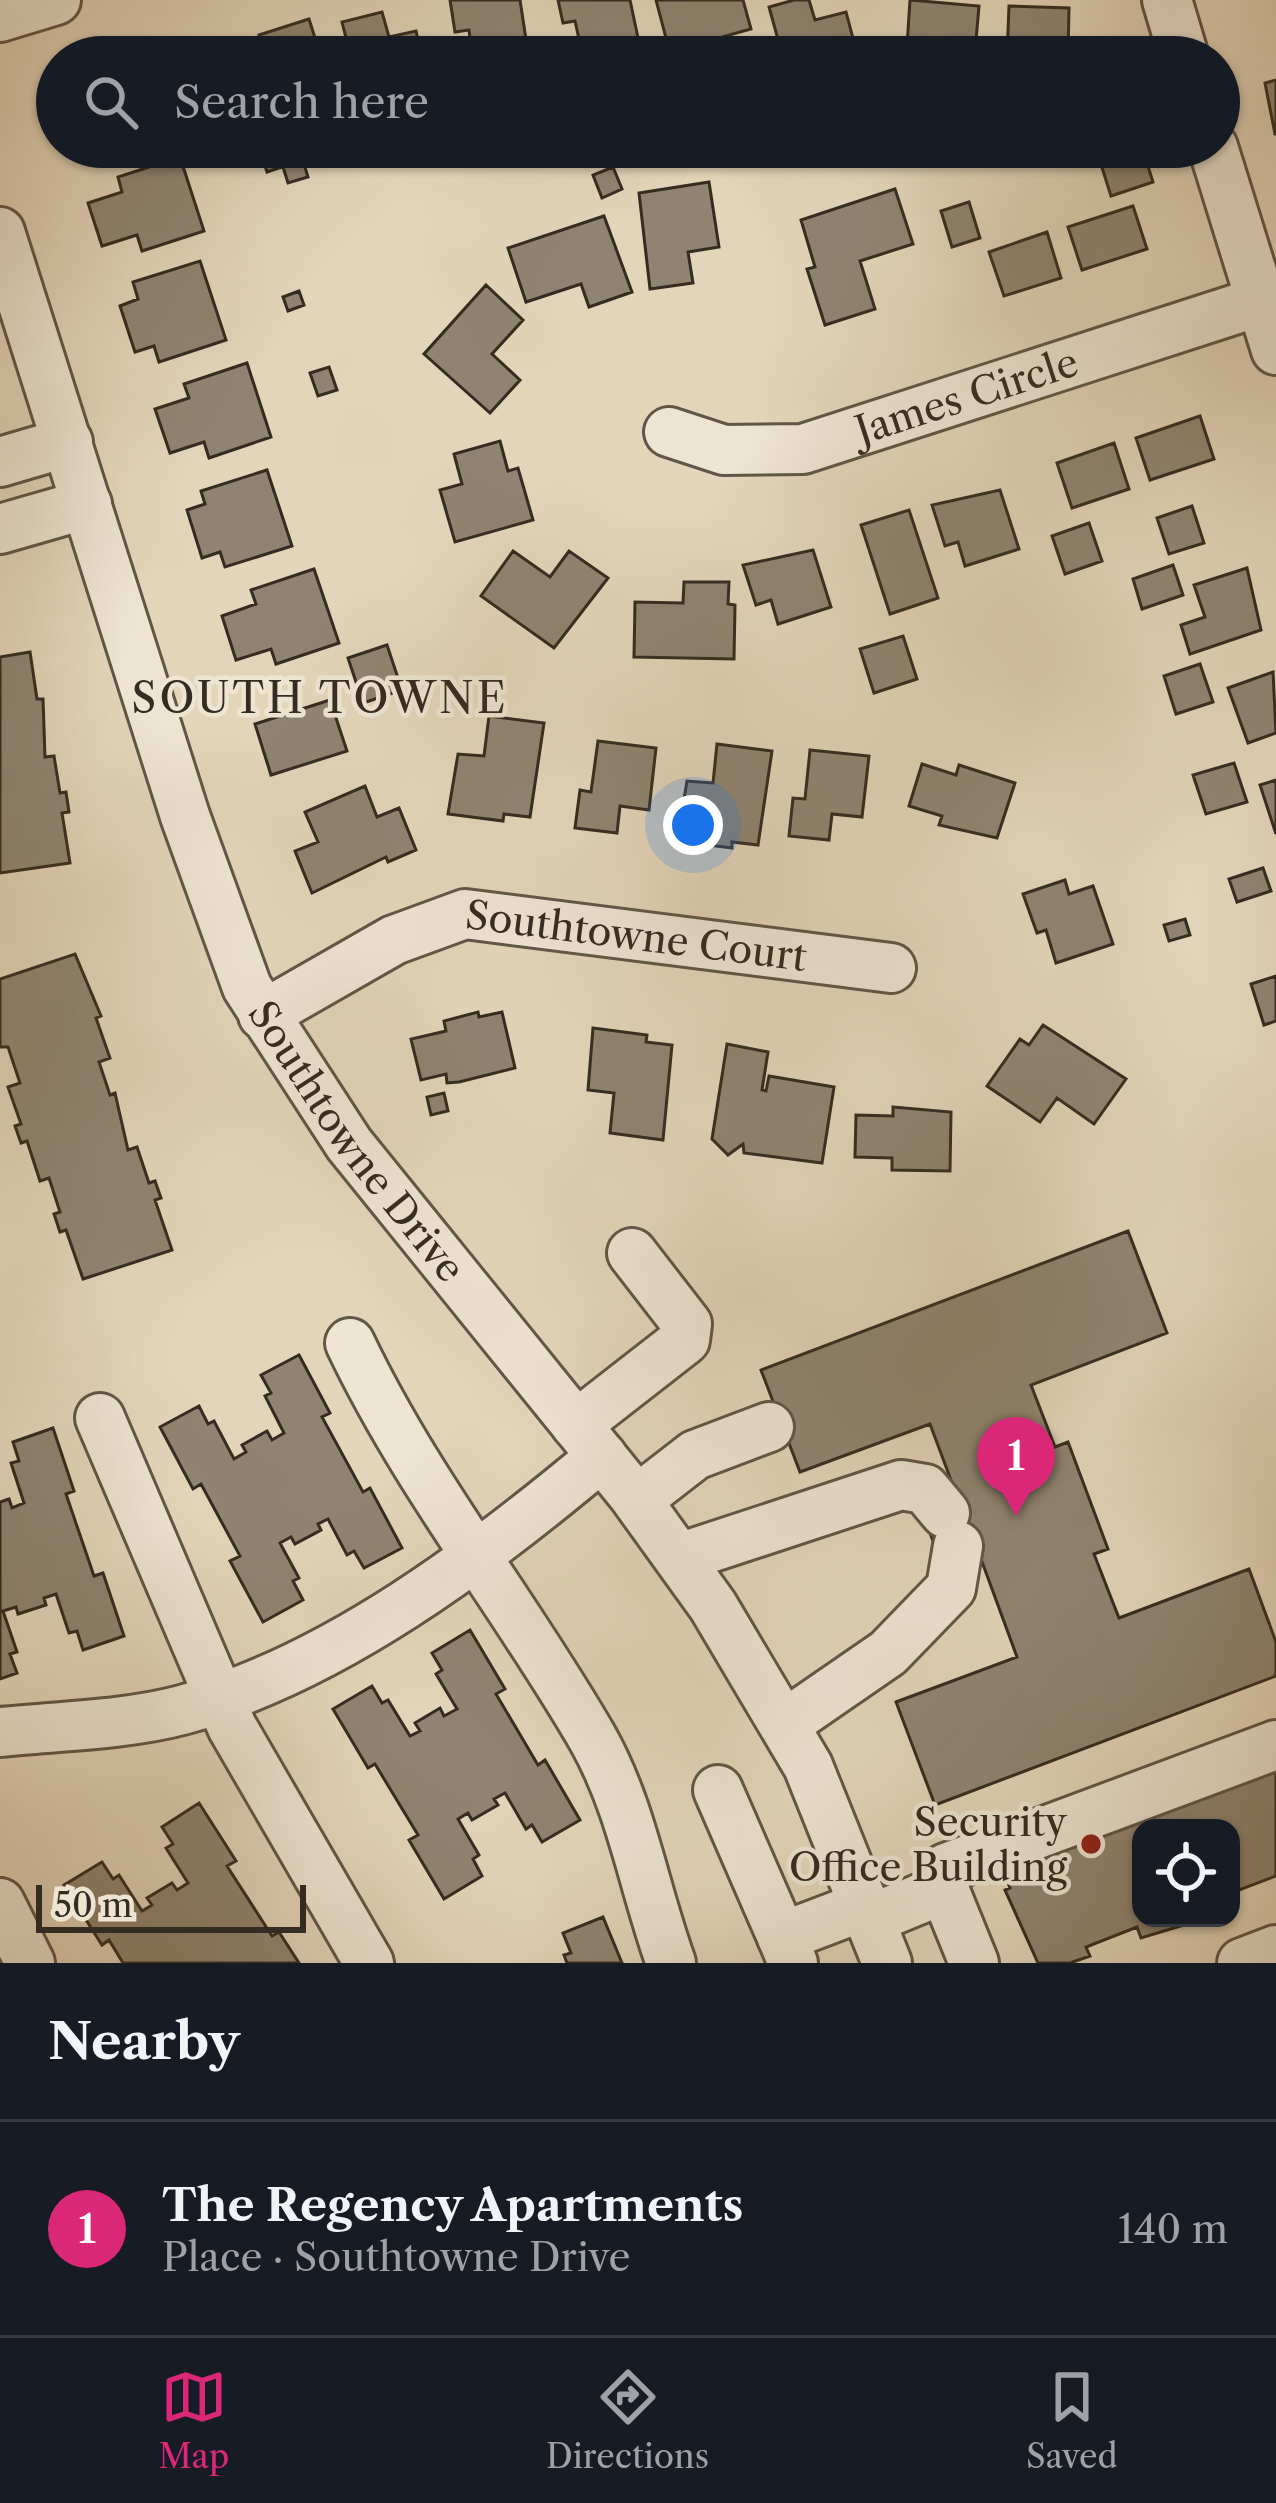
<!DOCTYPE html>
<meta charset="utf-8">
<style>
:root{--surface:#171b24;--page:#242831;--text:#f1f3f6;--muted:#9ea1a6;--line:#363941;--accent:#db2777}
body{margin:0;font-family:"Libre Caslon Text",serif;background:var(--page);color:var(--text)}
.controls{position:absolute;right:36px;bottom:36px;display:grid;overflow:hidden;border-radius:24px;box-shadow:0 3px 9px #0004}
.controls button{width:108px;height:108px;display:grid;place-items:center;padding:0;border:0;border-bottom:3px solid var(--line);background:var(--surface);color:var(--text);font:60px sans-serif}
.scale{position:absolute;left:36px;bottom:30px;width:270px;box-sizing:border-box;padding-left:12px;border:6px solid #342c21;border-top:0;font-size:33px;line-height:42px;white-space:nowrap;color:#342c21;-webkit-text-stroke:9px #ede4d2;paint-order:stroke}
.you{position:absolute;left:693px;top:825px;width:42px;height:42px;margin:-30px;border:9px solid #fff;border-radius:50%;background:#1a73e8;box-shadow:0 0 0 18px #1a73e833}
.badge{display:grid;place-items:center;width:78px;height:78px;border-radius:50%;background:var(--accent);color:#fff;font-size:39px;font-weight:700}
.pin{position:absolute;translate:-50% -99px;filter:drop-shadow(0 3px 6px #0008)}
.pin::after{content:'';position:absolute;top:63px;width:42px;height:36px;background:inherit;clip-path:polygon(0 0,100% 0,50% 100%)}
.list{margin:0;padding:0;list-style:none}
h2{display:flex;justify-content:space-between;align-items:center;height:156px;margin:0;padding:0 48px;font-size:51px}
h2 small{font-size:39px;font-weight:400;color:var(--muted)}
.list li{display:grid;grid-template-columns:78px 1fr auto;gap:36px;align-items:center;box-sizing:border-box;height:216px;padding:0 48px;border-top:3px solid var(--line)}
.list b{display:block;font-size:45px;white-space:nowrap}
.list p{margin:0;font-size:39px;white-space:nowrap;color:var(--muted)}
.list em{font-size:39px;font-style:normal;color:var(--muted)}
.icon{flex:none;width:66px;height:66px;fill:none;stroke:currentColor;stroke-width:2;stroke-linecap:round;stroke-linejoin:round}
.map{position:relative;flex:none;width:1276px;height:1963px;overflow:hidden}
.search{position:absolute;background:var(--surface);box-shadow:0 3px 9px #0004;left:36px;right:36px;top:36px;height:132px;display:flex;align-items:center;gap:30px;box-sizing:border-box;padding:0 42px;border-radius:66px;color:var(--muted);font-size:45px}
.sheet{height:372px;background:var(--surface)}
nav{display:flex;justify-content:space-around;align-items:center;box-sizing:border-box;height:168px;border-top:3px solid var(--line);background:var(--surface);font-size:33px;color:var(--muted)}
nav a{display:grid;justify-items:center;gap:6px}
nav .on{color:var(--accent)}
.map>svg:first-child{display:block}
</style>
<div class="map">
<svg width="1276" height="1963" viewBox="0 0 1276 1963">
<rect width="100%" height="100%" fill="#e3d5ba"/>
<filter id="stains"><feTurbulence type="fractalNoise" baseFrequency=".00167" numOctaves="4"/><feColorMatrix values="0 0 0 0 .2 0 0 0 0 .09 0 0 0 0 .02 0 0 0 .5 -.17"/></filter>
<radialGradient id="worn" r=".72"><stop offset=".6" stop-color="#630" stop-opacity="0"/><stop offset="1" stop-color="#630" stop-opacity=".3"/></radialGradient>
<!-- building -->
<path fill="#8f8471" stroke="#342c21" stroke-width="3" d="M450,0H520L527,46L472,54L469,30L455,32Z
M558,0H630L642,57H583L575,21L563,23Z
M656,0H743L751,29L722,37L727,57H671Z
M794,0H809L815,20L846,12L858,57H794L789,41L779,43L769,7Z
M910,0L979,6L975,52L907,46Z
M1009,6L1069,8L1068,56L1007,57Z
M382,12L389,37L416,31L422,57H351L342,22Z
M309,19L321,57H266L259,35Z
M1276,80V134H1275L1265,83Z
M259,147H305L308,158L267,172Z
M1120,147H1142L1153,182L1111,196L1098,155Z
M180,157L204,231L142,251L137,235L102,246L88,203L122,192L118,177Z
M303,161L308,177L288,183L283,167Z
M613,167L622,189L602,198L593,175Z
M709,182L719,247L688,252L693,283L650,289L639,193Z
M895,189L913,244L860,261L875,309L825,325L807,269L815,267L801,220Z
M969,202L980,238L952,247L941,211Z
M1133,206L1147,249L1082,270L1068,227Z
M604,216L632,292L589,307L581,284L526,302L508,248Z
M1047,232L1061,278L1004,296L989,252Z
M200,261L226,340L159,362L154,346L135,352L120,306L138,299L133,282Z
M486,285L523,320L492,354L520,380L490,413L424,354Z
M299,291L304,305L288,311L283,297Z
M247,363L271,437L209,458L204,442L170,453L155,409L189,398L184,384Z
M329,367L337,390L318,396L310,373Z
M1200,416L1214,459L1150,480L1136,438Z
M500,441L508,471L518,468L533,520L455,542L440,490L462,484L454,454Z
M1114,443L1129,489L1072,508L1057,463Z
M267,470L292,546L225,567L220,552L202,558L187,510L205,504L201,491Z
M1000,490L1019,549L965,566L958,542L945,546L932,505Z
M1192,506L1204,543L1169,554L1157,518Z
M909,510L938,598L890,614L861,525Z
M1089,523L1102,561L1065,574L1052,536Z
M813,550L831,607L778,624L771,600L756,605L743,565Z
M513,551L550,577L569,551L608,578L554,648L481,596Z
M1173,565L1183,595L1142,609L1133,579Z
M1247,568L1261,630L1190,654L1181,625L1205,617L1194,585Z
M314,569L339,643L276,664L271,649L236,660L222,616L256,604L251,590Z
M684,582H729L728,604L735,605L734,659L634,657L635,602L683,603Z
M903,636L917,679L874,693L860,649Z
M387,645L402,690L363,703L348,658Z
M30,652L37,699H43L45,757L54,756L60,793L66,792L69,812L62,813L70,863L0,873V657Z
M1200,664L1213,702L1176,714L1164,676Z
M1273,672L1276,733L1248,743L1228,688Z
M330,700L347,751L271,775L255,724Z
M489,716L544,723L530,817L504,814L503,821L448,814L458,754L484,756Z
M598,741L656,748L649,810L620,806L617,833L575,828L580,790L591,792Z
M717,744L772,751L758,845L732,842V848L677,841L687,781L713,783Z
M810,750L869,756L862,817L832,814L829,840L789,836L793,798L805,799Z
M1234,763L1247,802L1206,814L1193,775Z
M922,764L956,775L959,765L1015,783L997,838L939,825L942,816L909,806Z
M1276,780V834L1260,785Z
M365,786L377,817L399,808L416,850L388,862L386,857L312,893L295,851L318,842L305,812Z
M1263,868L1271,891L1237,902L1229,879Z
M1065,880L1069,894L1093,886L1113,944L1056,963L1046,930L1037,933L1023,894Z
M1185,919L1190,935L1169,941L1164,925Z
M75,954L101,1016L96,1018L110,1058L99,1062L110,1095L115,1093L128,1150L137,1147L149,1183L155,1181L161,1198L155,1200L172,1250L83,1279L66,1230L60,1232L54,1214L60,1212L49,1178L40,1181L27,1141L21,1143L15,1126L21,1124L8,1087L20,1083L8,1047H0V979Z
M1276,976V1021L1264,1025L1251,984Z
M478,1012L479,1017L502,1012L515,1068L459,1082L447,1083L446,1074L421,1080L411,1039L446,1031L444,1021Z
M1043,1025L1126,1079L1094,1124L1057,1098L1040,1122L987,1086L1020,1039L1029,1045Z
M593,1028L647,1035L646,1042L672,1045L663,1140L610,1133L614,1093L588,1090Z
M727,1044L768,1052L762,1090L766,1091L769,1076L834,1087L822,1163L744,1153L743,1144L728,1155L712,1139Z
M444,1093L448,1111L431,1115L427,1097Z
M893,1107L951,1112L950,1171L892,1170V1158L855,1157L856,1115L893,1116Z
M1128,1231L1167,1333L1031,1385L1055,1447L1068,1442L1108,1549L1094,1554L1119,1618L1249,1569L1276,1642V1676L935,1805L896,1702L1017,1657L974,1540L938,1554L925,1520L961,1507L930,1424L800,1472L761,1370Z
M299,1355L330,1413L322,1417L363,1492L370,1488L402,1548L364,1568L354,1551L347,1555L328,1519L318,1524L321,1530L295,1544L291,1537L280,1543L299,1578L293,1581L303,1600L263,1622L230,1561L240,1556L201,1484L193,1489L160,1427L199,1406L208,1424L214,1421L234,1459L246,1452L242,1445L267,1431L272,1440L284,1433L265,1396L271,1393L261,1375Z
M53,1428L74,1491L66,1494L94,1576L103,1573L124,1636L83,1650L77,1631L69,1633L56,1594L44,1598L46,1605L18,1614L16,1607L3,1611L17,1652L10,1654L17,1673L0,1679V1502L9,1499L12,1508L24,1503L11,1463L19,1461L13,1442Z
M470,1630L505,1689L496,1694L538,1765L545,1760L580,1820L542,1842L532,1825L526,1829L505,1793L494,1799L498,1805L472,1820L468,1813L458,1819L479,1855L473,1859L482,1876L444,1899L409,1840L418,1835L375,1764L368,1768L333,1709L372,1686L382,1703L388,1700L410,1736L420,1731L415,1723L440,1708L444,1716L457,1709L436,1674L442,1670L432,1653Z
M1276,1755V1876L1231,1893V1828H1141V1918L1204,1919L1141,1938L1137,1927L1086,1947L1090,1956L1070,1963H1038L1005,1890L1010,1888L999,1860Z
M199,1803L236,1861L227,1866L272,1936L279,1932L299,1963H123L109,1940L102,1945L64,1885L102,1862L113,1879L119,1875L142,1911L152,1905L147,1898L172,1883L177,1890L188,1883L166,1848L173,1844L162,1827Z
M603,1917L622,1963H567L564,1955L571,1953L563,1933Z"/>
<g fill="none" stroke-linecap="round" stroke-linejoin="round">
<defs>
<g id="minor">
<path d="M1167,0L1184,57"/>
<path d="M0,17L56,0"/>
<path d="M1213,147L1276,350"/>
<path id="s1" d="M0,232L185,816L247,987L349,1144L633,1495L713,1606L808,1766L887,1963"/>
<path id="s2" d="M669,432L724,450L803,449L1261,301"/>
<path d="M0,462L68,442"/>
<path d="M0,529L87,504"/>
<path id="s3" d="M263,1015L394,940L465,914L891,968"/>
<path d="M350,1343C417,1484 515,1604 593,1739C632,1808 644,1889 671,1963"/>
<path d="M100,1418L232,1727L369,1963"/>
<path d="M576,1425L685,1340L687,1324L632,1253"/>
<path d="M637,1500L695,1455L769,1427"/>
<path d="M679,1558L901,1485L925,1489L945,1513"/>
<path d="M785,1724L888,1653L951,1588L958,1546"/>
<path d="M0,1732C59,1726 125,1725 182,1710C334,1669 483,1556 602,1456"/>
<path d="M718,1790L782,1937"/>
<path d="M944,1889L946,1868L1276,1745"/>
<path d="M0,1903L30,1963"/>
<path d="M871,1919L944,1889L974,1963"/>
<path d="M793,1963L782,1937L866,1905"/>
<path d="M1242,1963L1276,1950"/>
</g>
</defs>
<!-- minor casing -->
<use href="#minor" stroke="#605647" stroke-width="54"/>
<!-- minor -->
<use href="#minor" stroke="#ede4d2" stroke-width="48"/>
</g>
<!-- markers -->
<circle fill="#8f2418" stroke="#ede4d2" stroke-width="4.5" cx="1091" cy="1844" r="12"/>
<g text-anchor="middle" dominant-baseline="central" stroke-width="9" stroke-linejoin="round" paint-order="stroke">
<!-- street labels -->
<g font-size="39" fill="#342c21" stroke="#ede4d2">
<text stroke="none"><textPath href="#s2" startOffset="309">James Circle</textPath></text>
<text stroke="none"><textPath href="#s3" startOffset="399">Southtowne Court</textPath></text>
<text stroke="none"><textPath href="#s1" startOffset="984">Southtowne Drive</textPath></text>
</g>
<!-- poi labels -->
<g font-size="39" fill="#342c21" stroke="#ede4d2" text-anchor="end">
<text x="1067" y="1822">Security<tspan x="1067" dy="45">Office Building</tspan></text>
</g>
<!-- neighbourhood labels -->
<g font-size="42" letter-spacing="3" fill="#342c21" stroke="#ede4d2">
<text x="320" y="698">SOUTH TOWNE</text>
</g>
</g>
<rect width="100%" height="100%" filter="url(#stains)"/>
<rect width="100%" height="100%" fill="url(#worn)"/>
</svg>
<div class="controls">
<button><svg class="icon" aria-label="locate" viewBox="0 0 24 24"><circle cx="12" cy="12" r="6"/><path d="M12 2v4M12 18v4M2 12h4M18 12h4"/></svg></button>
</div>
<div class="scale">50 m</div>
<div class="you"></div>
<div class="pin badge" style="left:1016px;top:1516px">1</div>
<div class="search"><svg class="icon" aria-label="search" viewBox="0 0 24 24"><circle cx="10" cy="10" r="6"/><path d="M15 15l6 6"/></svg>Search here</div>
</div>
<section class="sheet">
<h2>Nearby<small></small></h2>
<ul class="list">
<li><span class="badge">1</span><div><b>The Regency Apartments</b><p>Place · Southtowne Drive</p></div><em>140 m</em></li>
</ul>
</section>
<nav>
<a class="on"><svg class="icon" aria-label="map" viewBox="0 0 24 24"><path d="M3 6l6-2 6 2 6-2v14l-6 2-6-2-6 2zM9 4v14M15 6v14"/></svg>Map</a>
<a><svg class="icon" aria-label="directions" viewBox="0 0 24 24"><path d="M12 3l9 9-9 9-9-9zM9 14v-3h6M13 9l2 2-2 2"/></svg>Directions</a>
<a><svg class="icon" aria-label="saved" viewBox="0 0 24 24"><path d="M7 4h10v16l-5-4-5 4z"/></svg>Saved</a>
</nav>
